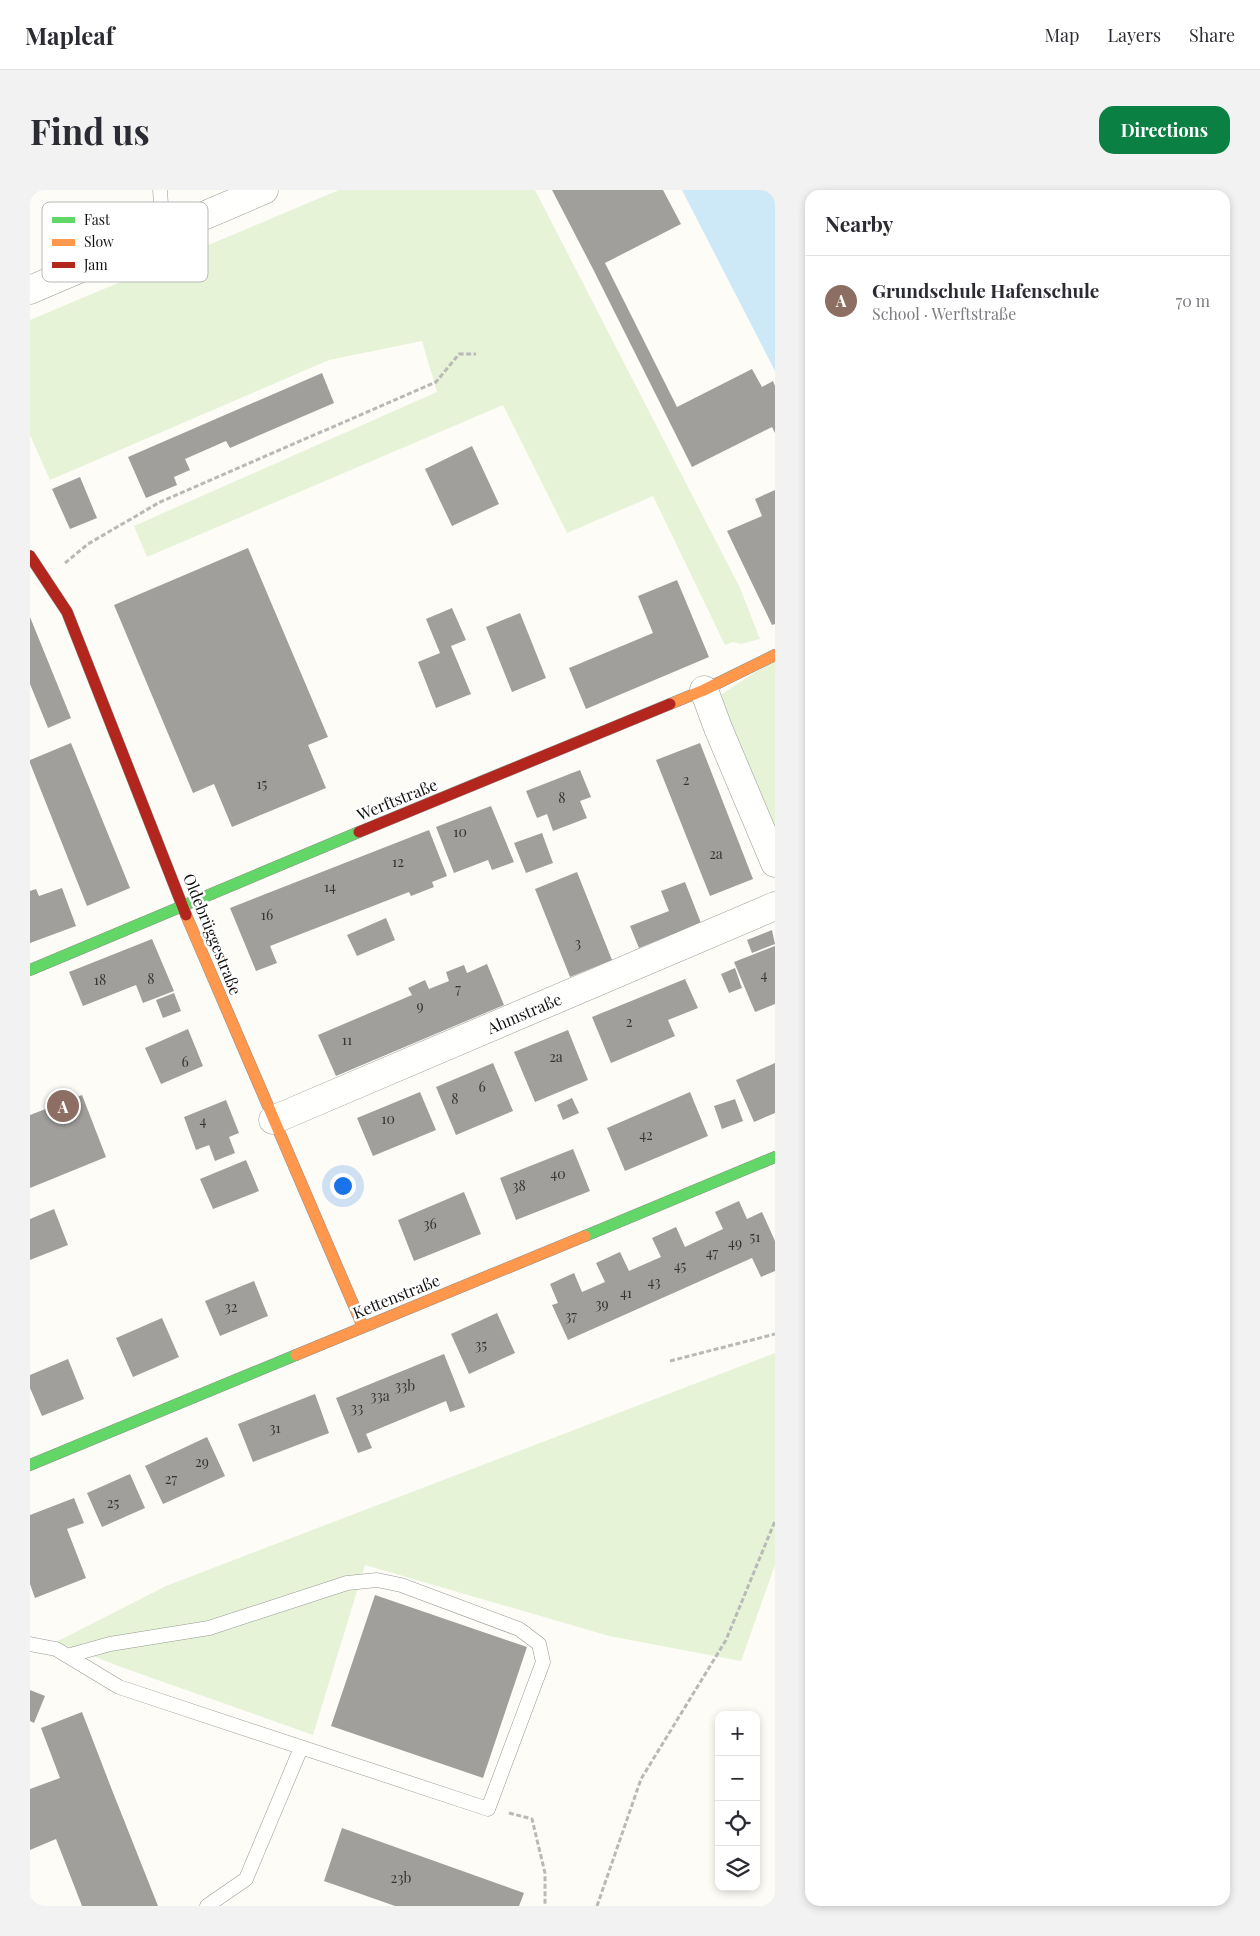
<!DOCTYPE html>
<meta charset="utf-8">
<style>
:root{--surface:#fff;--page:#f2f2f3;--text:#2b2b33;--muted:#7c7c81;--line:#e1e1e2;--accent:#0b8043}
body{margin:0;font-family:"Playfair Display",serif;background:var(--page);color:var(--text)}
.controls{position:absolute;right:15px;bottom:15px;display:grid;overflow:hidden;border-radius:10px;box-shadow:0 2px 8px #0003}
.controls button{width:45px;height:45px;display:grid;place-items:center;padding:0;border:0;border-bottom:1px solid var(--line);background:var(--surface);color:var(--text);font:25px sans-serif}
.you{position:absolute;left:312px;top:995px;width:18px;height:18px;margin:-12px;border:4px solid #fff;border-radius:50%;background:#1a73e8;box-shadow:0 0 0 8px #1a73e833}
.badge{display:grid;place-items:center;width:32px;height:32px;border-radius:50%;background:var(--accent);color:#fff;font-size:16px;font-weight:700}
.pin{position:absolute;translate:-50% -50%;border:2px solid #fff;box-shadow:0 1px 5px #0006}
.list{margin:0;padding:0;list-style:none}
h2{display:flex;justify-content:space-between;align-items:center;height:65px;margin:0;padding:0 20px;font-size:21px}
h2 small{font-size:16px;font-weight:400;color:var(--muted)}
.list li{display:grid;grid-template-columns:32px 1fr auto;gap:15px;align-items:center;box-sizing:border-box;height:90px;padding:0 20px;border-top:1px solid var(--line)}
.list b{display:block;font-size:19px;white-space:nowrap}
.list p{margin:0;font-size:16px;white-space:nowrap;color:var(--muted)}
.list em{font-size:16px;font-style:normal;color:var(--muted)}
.icon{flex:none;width:28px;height:28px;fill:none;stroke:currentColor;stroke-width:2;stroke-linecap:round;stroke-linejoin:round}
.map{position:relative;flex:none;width:745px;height:1716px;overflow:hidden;border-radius:15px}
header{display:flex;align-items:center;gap:30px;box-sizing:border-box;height:70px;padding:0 25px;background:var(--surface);border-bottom:1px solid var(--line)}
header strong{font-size:24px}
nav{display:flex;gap:28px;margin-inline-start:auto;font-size:18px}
.intro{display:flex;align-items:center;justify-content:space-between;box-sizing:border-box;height:120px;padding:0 30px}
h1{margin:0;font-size:35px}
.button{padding:12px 22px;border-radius:15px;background:var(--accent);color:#fff;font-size:18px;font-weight:700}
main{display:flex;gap:30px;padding:0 30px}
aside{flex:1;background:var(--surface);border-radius:15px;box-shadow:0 2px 8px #0003}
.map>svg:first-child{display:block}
</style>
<header>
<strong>Mapleaf</strong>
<nav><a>Map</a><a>Layers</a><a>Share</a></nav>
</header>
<div class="intro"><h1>Find us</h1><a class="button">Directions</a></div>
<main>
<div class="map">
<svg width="745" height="1716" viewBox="0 0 745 1716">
<rect width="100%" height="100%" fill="#fdfcf7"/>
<!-- green -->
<path fill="#e7f3d7" d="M309,0H505L710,398L730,449L711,454L703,452L695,455L623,306L537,343L473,215L117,367L104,336L407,202L392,151L299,170L20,290L0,245V130Z
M745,469V647L686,508Z
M745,1163V1375L711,1471L579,1446L335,1375L283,1545L91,1477L26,1452L136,1396Z"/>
<!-- water -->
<path fill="#cde8f7" d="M652,0H745V181Z"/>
<!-- building -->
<path fill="#a19f9c" d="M522,0H633L651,34L575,73L647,217L722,179L732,197L743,191L745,196V243L742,237L662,277L563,79Z
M292,183L304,213L200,258L196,251L155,269L160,280L144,287L147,295L116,308L98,267Z
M442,256L469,314L422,336L395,279Z
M50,287L67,328L40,339L22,299Z
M745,300V434L742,435L697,341L732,326L725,309Z
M218,358L298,547L278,555L296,598L202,637L184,594L163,603L84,415Z
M647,390L679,467L556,519L539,478L623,443L608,406Z
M422,418L436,450L421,456L441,504L406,518L388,472L410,463L396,429Z
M490,423L516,488L482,502L456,437Z
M0,427L41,528L18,538L0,494Z
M41,553L100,698L57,716L0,573V570Z
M670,553L723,689L680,706L626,570Z
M550,580L561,607L550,611L557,628L523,641L517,624L507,628L496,601Z
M461,616L484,672L462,680L458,670L424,683L406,637Z
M399,640L417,686L402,692L404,697L381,706L379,702L240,756L247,773L226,781L200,718Z
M512,643L523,673L496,683L484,653Z
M547,682L582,770L540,787L505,699Z
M655,692L671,733L609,758L600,736L639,721L631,701Z
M32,698L46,736L0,753V701L6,699L9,706Z
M356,728L365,750L327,766L317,745Z
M742,740L745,754L722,763L717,750Z
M122,749L144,801L113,813L106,795L53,816L39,782Z
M745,756V814L725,822L704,772Z
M457,774L474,815L306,886L288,845L382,805L378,798L395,790L399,799L419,791L416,782L434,775L437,783Z
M705,778L712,798L699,803L691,784Z
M655,789L668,818L638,830L645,846L581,873L562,827Z
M144,803L151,821L133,828L126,810Z
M158,839L173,876L131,894L115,858Z
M538,840L558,890L505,912L484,862Z
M463,873L483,921L426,945L406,897Z
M745,873V923L724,932L706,890Z
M390,902L406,940L343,966L327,928Z
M660,902L678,946L595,981L577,938Z
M52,905L76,967L0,998V925Z
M542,908L549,923L533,930L527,915Z
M705,909L713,931L692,939L684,916Z
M196,910L209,943L199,947L205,963L185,971L179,955L166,960L154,927Z
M543,959L560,1001L486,1030L470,988Z
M216,970L229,1001L183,1019L170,989Z
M434,1002L451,1044L384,1071L368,1030Z
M709,1011L717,1029L732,1022L745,1051V1081L731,1087L722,1068L538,1150L522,1115L528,1113L520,1094L544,1083L552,1102L575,1092L566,1073L590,1062L599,1081L631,1067L622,1048L646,1037L655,1057L693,1039L685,1022Z
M24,1019L38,1055L0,1070V1029Z
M224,1091L238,1126L190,1146L175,1111Z
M467,1123L485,1163L439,1184L421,1144Z
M132,1128L149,1167L103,1187L86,1148Z
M414,1164L435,1217L420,1222L416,1211L336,1244L342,1258L328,1263L306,1208Z
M38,1169L54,1209L12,1226L0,1198V1185Z
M285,1204L299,1243L223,1272L208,1234Z
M177,1247L195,1286L133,1314L115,1276Z
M100,1284L115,1318L72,1337L57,1303Z
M44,1308L54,1333L37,1339L56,1388L5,1408L0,1394V1325Z
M345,1405L497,1457L453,1588L301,1536Z
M0,1500L15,1506L4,1533L0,1531Z
M52,1522L82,1600L128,1716H52L26,1649L0,1660V1599L30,1588L11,1538Z
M312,1638L494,1703L489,1716H365L294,1691Z"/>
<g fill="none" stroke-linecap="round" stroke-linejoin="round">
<defs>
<path id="lane" d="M130,0L133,43
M0,1454L26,1459L89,1497L458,1619L513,1472L509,1454L489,1439L371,1395L347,1390L317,1393L179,1438L80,1454L37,1466
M177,1716L216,1689L271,1558"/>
<path id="street" d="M0,100L234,0
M674,500L688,538L745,673
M243,930L745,716"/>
<path id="fast" d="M0,780L329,642
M555,1046L745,967
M0,1275L266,1165"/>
<path id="slow" d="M640,514L674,500L745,465
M156,725L333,1137
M266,1165L555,1046"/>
<path id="jam" d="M0,366L37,422L156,725
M329,642L640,514"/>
</defs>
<!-- lane casing -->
<use href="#lane" stroke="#979795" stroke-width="15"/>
<!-- street casing -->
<use href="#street" stroke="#979795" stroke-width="29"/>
<!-- fast casing -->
<use href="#fast" stroke="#8e8d8b" stroke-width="12"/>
<!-- slow casing -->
<use href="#slow" stroke="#8e8d8b" stroke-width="12"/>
<!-- jam casing -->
<use href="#jam" stroke="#8e8d8b" stroke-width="12"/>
<!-- path -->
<path stroke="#b9b9b8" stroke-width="3" stroke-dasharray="5 2.5" stroke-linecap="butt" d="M35,373L58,354L130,312L406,192L429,164H446
M640,1171L745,1144
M479,1623L502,1629L515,1683V1716
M567,1716L611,1589L696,1450L745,1331"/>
<!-- lane -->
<use href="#lane" stroke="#fffffe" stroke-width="14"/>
<!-- street -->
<use href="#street" stroke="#fffffe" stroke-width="28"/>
<!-- fast -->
<use href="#fast" stroke="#63d668" stroke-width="11"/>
<!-- slow -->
<use href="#slow" stroke="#ff974d" stroke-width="11"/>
<!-- jam -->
<use href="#jam" stroke="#b3261e" stroke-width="11"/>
</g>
<g text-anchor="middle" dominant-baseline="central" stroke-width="5" stroke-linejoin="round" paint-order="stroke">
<!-- number labels -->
<g font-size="14" fill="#353434">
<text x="656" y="589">2</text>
<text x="232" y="593">15</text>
<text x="532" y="607">8</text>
<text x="430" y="641">10</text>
<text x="686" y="663">2a</text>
<text x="368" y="671">12</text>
<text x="300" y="696">14</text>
<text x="237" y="724">16</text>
<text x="548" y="752">3</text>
<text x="734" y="784">4</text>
<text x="121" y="788">8</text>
<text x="70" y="789">18</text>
<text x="428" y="798">7</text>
<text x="390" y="815">9</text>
<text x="599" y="831">2</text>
<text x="317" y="849">11</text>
<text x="526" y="866">2a</text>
<text x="155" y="871">6</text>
<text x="452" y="896">6</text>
<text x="425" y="908">8</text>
<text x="358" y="928">10</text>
<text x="173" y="930">4</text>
<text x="616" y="944">42</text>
<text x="528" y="983">40</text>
<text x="489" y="995">38</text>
<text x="400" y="1033">36</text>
<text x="725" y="1046">51</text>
<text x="705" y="1052">49</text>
<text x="682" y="1062">47</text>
<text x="650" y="1075">45</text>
<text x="624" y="1091">43</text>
<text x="596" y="1102">41</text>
<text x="572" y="1113">39</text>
<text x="201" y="1116">32</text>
<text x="541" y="1125">37</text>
<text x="451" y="1154">35</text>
<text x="375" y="1195">33b</text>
<text x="350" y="1205">33a</text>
<text x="327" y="1217">33</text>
<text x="245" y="1237">31</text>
<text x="172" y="1271">29</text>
<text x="141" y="1288">27</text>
<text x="83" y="1312">25</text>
<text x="371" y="1687">23b</text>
</g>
<!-- street labels -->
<g font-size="16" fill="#111" stroke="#fff">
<text transform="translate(367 609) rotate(-22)">Werftstraße</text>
<text transform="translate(183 744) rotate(68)">Oldebrüggestraße</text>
<text transform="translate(494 823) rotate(-23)">Ahmstraße</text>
<text transform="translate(366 1106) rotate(-22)">Kettenstraße</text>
</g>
</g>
<!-- legend -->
<rect x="12" y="12" width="166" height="80" rx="8" fill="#fff" stroke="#b8b8b8" stroke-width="1"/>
<rect x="22" y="27" width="23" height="6" fill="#63d668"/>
<rect x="22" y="49" width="23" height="7" fill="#ff974d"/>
<rect x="22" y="72" width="23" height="6" fill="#b3261e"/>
<g font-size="14" fill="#111">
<text x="54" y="35">Fast</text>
<text x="54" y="57">Slow</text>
<text x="54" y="80">Jam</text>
</g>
</svg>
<div class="controls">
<button>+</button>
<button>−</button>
<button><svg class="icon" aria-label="locate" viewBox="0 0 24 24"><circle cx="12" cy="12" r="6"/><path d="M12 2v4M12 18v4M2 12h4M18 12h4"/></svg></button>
<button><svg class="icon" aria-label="layers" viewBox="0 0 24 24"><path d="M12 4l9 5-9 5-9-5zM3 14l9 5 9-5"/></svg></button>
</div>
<div class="you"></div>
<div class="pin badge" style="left:33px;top:916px;background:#8d6e63">A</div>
</div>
<aside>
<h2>Nearby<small></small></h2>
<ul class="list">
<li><span class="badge" style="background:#8d6e63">A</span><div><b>Grundschule Hafenschule</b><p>School · Werftstraße</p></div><em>70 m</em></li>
</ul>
</aside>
</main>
